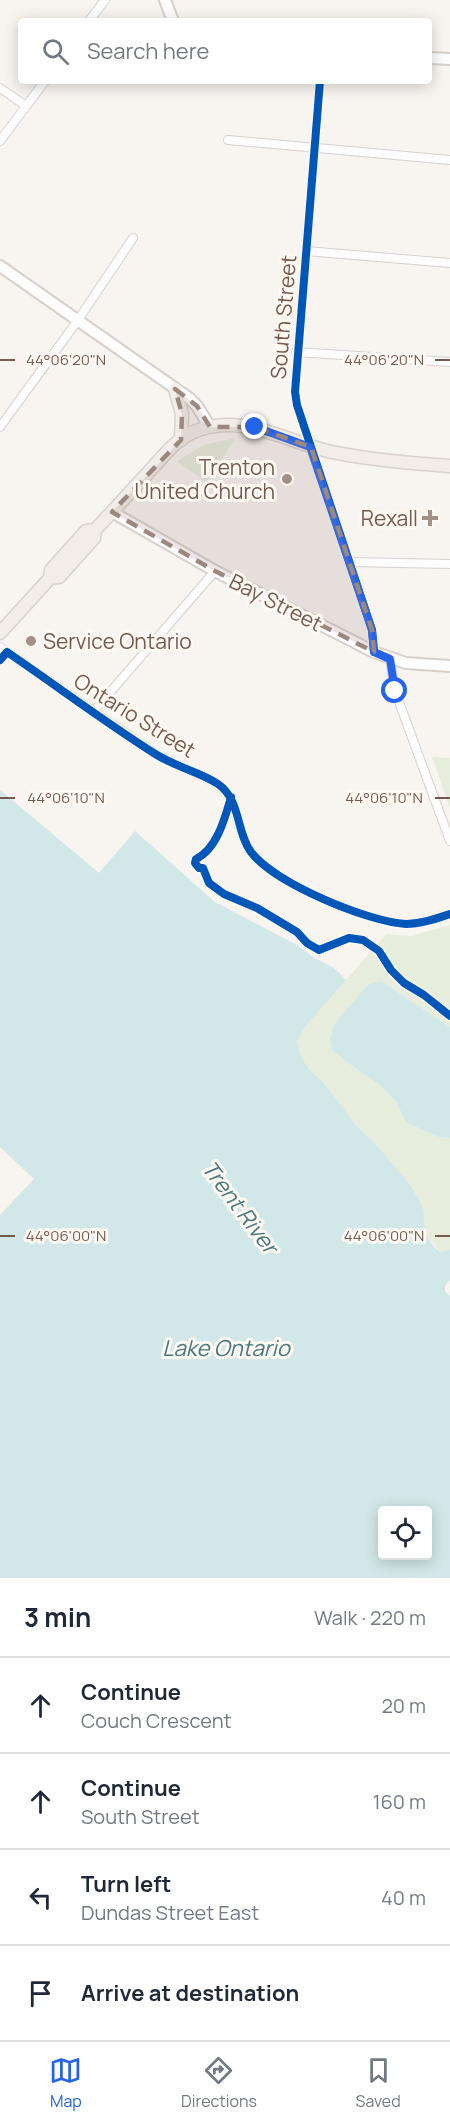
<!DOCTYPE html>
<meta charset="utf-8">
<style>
:root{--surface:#fff;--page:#f6f6f7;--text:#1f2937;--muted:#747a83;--line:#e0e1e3;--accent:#2563eb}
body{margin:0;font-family:Manrope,sans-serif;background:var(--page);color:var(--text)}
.controls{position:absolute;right:18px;bottom:18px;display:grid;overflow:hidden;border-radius:6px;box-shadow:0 3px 15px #0003}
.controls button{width:54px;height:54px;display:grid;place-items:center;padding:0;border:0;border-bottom:2px solid var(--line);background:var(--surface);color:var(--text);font:30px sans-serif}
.stop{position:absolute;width:18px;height:18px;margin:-14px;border:4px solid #2563eb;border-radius:50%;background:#fff}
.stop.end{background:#2563eb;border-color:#fff;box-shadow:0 2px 6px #0008}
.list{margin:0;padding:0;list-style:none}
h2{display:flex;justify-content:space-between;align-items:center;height:78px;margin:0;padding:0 24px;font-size:26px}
h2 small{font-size:20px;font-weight:400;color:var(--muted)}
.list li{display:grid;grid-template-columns:39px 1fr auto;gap:18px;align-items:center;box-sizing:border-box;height:96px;padding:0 24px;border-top:2px solid var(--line)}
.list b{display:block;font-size:22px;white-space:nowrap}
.list p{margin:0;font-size:20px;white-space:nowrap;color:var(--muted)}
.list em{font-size:20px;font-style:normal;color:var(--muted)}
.icon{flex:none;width:33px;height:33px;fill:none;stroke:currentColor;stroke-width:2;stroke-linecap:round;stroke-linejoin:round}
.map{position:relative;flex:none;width:450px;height:1578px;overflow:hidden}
.search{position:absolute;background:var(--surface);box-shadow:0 3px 15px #0003;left:18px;right:18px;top:18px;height:66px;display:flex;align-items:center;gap:15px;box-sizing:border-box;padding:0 21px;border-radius:6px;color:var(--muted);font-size:22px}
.sheet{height:462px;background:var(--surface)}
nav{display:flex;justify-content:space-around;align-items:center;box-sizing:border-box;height:84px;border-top:2px solid var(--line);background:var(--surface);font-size:16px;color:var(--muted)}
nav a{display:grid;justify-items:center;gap:3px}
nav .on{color:var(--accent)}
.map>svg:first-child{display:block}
</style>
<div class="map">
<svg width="450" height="1578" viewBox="0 0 450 1578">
<rect width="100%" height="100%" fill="#f8f4f0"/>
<!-- green -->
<path fill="#e7eddc" d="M235,438L207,483L177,461L204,445Z
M432,757L450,758V808Z
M450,925V1027L381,981L332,1050L348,1063L378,1084L396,1102L406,1122L438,1137L450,1138V1250L440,1252L426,1235L422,1205L411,1186L376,1144L357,1126L323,1082L308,1068L300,1054L297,1041L305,1027L386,934L411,936Z"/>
<!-- water -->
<path fill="#d2e7e7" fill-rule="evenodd" d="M0,790L99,873L135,831L215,902L297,945L313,957L334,968L346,980L305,1027L297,1041L300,1054L308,1068L323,1082L357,1126L376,1144L411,1186L422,1205L426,1235L434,1247L440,1252L450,1250V1280L445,1286V1291L450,1296V1578H0V1215L34,1179L0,1147ZM382,1510H428V1556H382Z
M381,981L450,1027V1138L438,1137L406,1122L396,1102L378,1084L348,1063L332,1050L330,1039L334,1025L368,984Z"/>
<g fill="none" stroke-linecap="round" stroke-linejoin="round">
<defs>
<path id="street" d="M89,21L105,0
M320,81L295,392L297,405L372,630L374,652
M0,88L26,106
M228,140L450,160
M0,141L45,81
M306,251L450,263
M296,352L450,362
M0,427L78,320L133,238
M349,562L450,564
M0,647L159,756L216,783L231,797C237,814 240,838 252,853C276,884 366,921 405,924C421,925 435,919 450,914
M390,659L395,691L450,841
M93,712L215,571"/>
<path id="secondary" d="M165,0L173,21
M429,58L450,59
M0,266L189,398L197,406L210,427
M112,512L215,571L374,652L406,663L450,666"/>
<path id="primary" d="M175,389L182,414L181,440
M50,578L59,577L94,538L95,530C113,511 130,492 148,473C161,459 174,441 191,433C239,410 286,442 332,452C371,460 410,463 450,466
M0,633L50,578L51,570L86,531L95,530"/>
</defs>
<!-- street casing -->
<use href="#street" stroke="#d7d1ce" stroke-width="10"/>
<!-- secondary casing -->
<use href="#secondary" stroke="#d7d0cb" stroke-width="14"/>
<!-- primary casing -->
<use href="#primary" stroke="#d9d1cc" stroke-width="15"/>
<!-- street -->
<use href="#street" stroke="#fefdfd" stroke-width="8"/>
<!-- secondary -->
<use href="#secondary" stroke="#fefdfd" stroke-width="10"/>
<!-- primary -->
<use href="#primary" stroke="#f2ede8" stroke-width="12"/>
<defs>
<path id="cycleway" d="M320,81L295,392L297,405L372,630L374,652
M0,660L7,652C57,686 106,723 157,755C176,767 200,772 218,784C241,800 236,832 251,852C274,883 368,922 406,924C421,924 435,919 450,914
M231,797C225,818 217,849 196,859L195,863L199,868H203L209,883L224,894L257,908L297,932L307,943L319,950L349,938L363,940L379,951L391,970L404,983L424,995L450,1016"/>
</defs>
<!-- cycleway casing -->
<use href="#cycleway" stroke="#fef8f2" stroke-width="11"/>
<!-- cycleway -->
<use href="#cycleway" stroke="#0057b8" stroke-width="8"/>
</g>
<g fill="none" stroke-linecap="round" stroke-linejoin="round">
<!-- route -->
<path stroke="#2563eb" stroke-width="8" d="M255,427L310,447L372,630L374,652L390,659L395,691"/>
</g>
<!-- marked area -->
<path fill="#9b8980" fill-opacity="0.2" stroke="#9b8980" stroke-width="4.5" stroke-dasharray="12 8" stroke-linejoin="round" d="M175,389L197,406L210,427H255L311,447L372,630L374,652L215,571L112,512L181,440L182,414Z"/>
<!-- ticks -->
<path fill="none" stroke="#745b50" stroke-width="2" d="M0,360H15M435,360H450M0,798H15M435,798H450M0,1236H15M435,1236H450"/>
<!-- markers -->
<g fill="#a29188" stroke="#fef8f2" stroke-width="2">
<circle cx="287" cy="479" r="6"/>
<path d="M427 509h6v6h6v6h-6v6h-6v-6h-6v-6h6z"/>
<circle cx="31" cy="641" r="6"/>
</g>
<g text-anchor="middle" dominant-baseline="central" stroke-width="6" stroke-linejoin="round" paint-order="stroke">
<!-- street labels -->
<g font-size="21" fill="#745b50" stroke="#fef8f2">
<text transform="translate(283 317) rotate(-85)">South Street</text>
<text transform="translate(276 602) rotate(27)">Bay Street</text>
<text transform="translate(135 715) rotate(32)">Ontario Street</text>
</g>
<!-- poi labels -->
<g font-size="21" fill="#745b50" stroke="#fef8f2" text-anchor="end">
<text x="275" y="467">Trenton<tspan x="275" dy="24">United Church</tspan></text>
<text x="418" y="518">Rexall</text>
<text x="43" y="641" text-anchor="start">Service Ontario</text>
</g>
<!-- water labels -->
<g font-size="22" font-style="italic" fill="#48797f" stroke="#fef8f2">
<text transform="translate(240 1207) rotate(53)">Trent River</text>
<text x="226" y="1348">Lake Ontario</text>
</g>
</g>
<g font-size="15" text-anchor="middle" fill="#745b50" stroke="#fef8f2" stroke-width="6" stroke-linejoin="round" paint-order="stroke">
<text x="66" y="365">44°06'20"N</text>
<text x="384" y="365">44°06'20"N</text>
<text x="66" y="803">44°06'10"N</text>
<text x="384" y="803">44°06'10"N</text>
<text x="66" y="1241">44°06'00"N</text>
<text x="384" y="1241">44°06'00"N</text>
</g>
</svg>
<div class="controls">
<button><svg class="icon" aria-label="locate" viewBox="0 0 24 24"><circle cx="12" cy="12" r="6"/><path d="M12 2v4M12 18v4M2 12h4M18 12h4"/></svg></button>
</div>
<div class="stop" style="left:395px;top:691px"></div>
<div class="stop end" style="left:255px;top:427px"></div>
<div class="search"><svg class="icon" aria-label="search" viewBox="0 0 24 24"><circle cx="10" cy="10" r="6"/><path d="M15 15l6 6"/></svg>Search here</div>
</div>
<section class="sheet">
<h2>3 min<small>Walk · 220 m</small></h2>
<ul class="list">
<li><svg class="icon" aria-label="ahead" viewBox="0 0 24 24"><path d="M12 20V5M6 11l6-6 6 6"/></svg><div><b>Continue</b><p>Couch Crescent</p></div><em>20 m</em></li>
<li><svg class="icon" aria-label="ahead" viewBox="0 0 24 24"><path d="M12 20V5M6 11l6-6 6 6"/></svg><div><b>Continue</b><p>South Street</p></div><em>160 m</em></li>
<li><svg class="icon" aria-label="left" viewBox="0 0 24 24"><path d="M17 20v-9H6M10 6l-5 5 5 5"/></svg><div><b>Turn left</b><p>Dundas Street East</p></div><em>40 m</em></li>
<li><svg class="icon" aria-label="arrive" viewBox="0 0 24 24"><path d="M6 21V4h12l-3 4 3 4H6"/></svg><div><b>Arrive at destination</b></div></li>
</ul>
</section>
<nav>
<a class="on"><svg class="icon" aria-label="map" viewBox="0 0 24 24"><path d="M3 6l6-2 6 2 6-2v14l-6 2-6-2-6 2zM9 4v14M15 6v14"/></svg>Map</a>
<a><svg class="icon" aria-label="directions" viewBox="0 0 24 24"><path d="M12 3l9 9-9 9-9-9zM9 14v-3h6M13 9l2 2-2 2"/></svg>Directions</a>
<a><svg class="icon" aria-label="saved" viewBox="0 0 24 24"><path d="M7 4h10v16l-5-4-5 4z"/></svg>Saved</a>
</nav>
